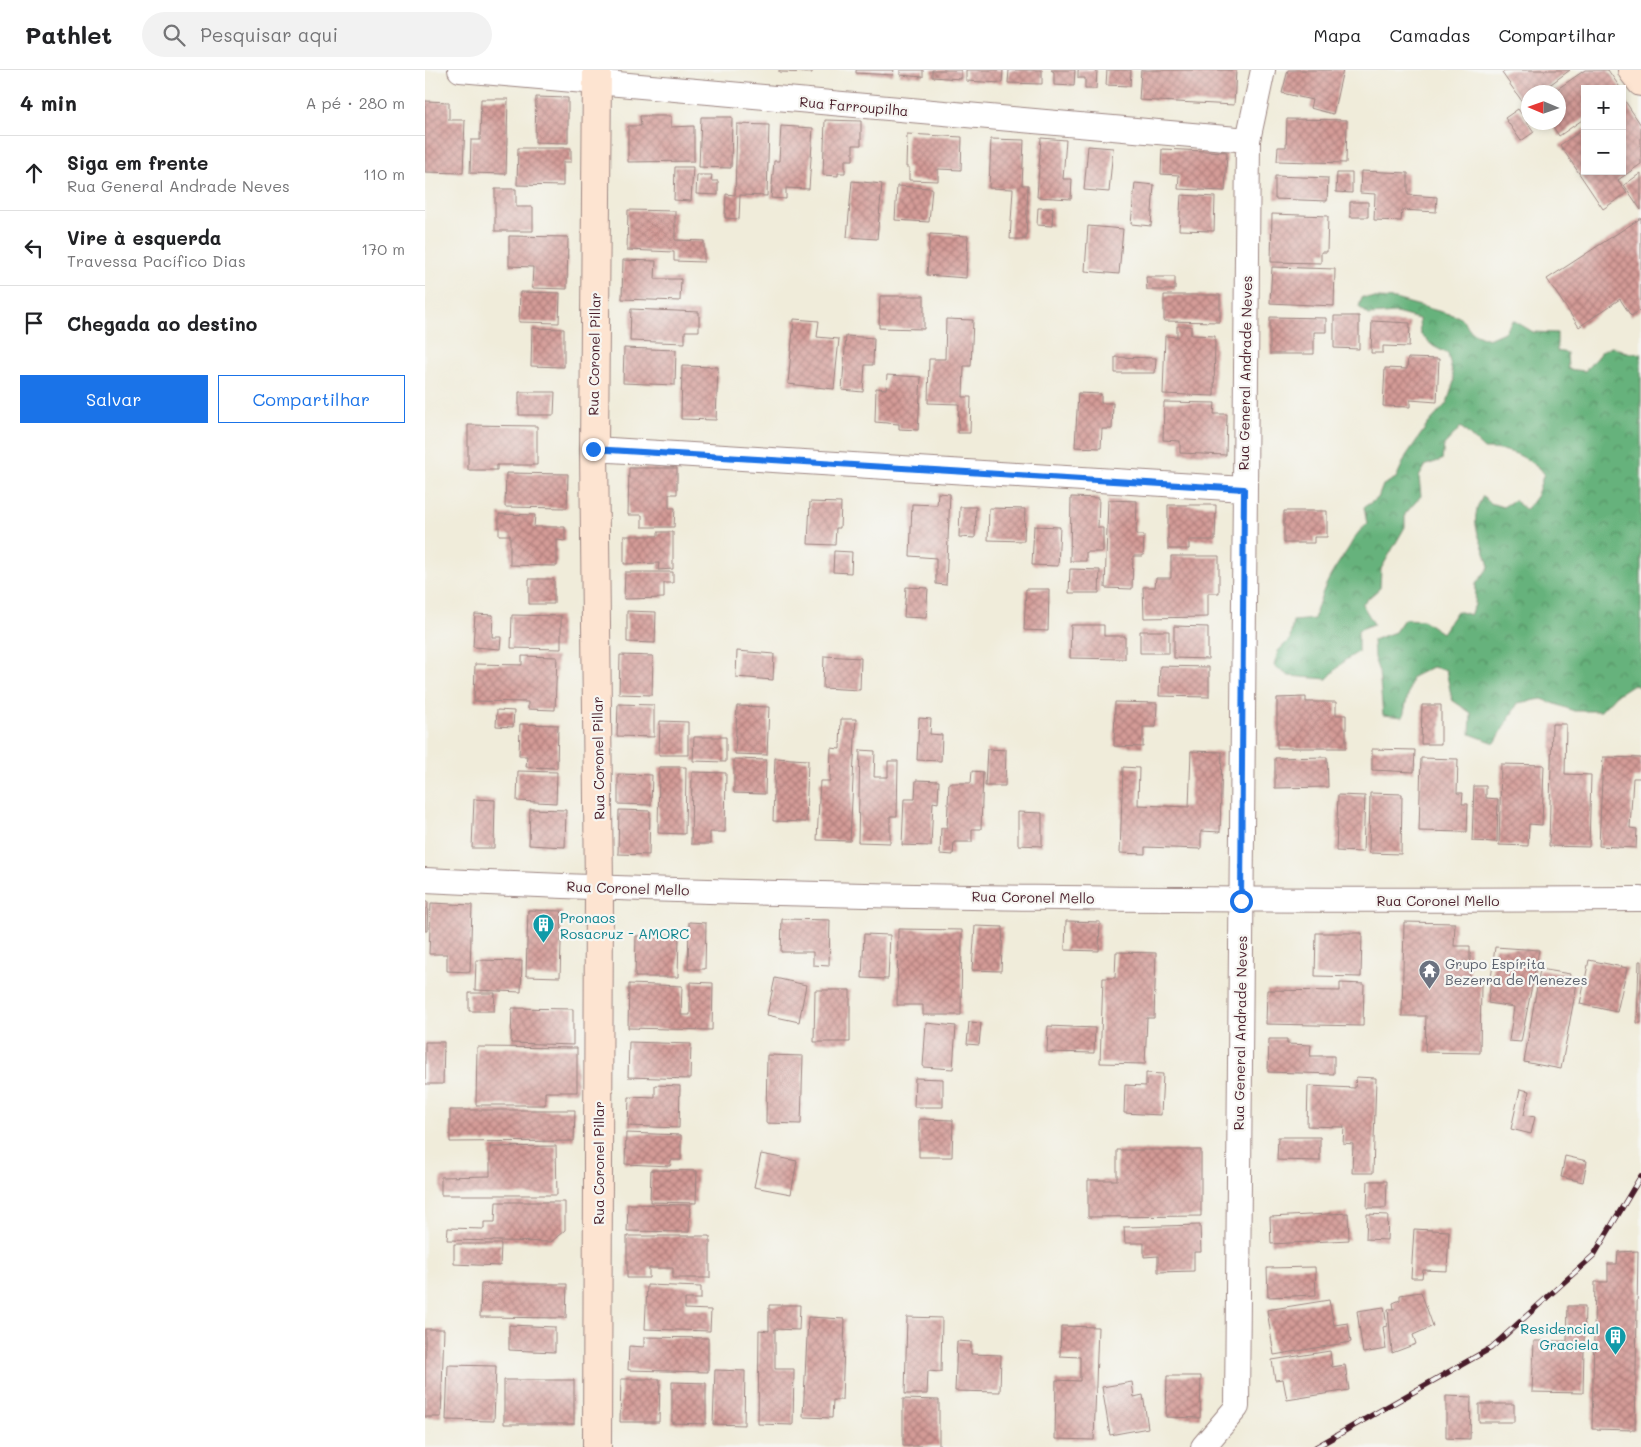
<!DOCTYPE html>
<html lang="pt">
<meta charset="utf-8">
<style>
:root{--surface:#fff;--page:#f2f2f2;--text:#202124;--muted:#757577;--line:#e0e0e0;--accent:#1a73e8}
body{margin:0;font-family:Mali,sans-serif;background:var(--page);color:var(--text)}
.controls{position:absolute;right:15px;top:15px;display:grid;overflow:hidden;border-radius:0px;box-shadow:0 2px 8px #0003}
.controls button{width:45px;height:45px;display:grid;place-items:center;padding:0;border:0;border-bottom:1px solid var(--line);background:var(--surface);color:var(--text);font:25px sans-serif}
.compass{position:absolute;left:1096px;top:15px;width:45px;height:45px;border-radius:50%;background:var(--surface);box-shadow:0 2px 8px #0003;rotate:272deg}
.stop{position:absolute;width:15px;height:15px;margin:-11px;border:4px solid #1a73e8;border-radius:50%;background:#fff}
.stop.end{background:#1a73e8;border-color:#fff;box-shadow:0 1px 5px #0008}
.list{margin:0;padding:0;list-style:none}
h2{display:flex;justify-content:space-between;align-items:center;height:65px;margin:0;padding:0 20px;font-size:21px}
h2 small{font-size:16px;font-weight:400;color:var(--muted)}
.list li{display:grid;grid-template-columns:32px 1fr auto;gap:15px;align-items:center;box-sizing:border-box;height:75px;padding:0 20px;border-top:1px solid var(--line)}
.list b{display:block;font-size:19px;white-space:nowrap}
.list p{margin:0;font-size:16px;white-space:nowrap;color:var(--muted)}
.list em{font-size:16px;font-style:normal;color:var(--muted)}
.actions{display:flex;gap:10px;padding:15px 20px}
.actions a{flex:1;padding:11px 0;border:1px solid var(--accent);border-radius:0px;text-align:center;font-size:18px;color:var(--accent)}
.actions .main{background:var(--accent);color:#fff}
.icon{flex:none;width:28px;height:28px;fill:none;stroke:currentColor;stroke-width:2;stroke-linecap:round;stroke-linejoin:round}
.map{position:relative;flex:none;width:1216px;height:1377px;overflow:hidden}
header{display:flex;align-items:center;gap:30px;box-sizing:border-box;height:70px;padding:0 25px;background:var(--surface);border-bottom:1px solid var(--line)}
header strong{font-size:24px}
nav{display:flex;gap:28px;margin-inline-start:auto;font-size:18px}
.search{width:350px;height:45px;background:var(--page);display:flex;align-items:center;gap:12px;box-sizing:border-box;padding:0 18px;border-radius:28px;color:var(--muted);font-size:19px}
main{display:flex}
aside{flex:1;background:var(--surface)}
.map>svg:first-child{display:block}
</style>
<header>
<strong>Pathlet</strong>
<div class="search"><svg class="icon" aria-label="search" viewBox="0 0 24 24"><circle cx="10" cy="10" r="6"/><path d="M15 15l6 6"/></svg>Pesquisar aqui</div>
<nav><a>Mapa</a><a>Camadas</a><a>Compartilhar</a></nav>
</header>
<main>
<aside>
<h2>4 min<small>A pé · 280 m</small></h2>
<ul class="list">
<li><svg class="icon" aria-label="ahead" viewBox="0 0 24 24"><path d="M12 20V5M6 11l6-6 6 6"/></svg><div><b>Siga em frente</b><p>Rua General Andrade Neves</p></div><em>110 m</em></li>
<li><svg class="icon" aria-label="left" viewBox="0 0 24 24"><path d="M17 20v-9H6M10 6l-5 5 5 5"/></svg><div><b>Vire à esquerda</b><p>Travessa Pacífico Dias</p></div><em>170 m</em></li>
<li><svg class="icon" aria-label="arrive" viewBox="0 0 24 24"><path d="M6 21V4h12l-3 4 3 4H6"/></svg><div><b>Chegada ao destino</b></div></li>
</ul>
<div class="actions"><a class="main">Salvar</a><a>Compartilhar</a></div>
</aside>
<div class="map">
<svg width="1216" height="1377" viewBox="0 0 1216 1377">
<defs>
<pattern id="forest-crowns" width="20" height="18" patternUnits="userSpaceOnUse" patternTransform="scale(1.25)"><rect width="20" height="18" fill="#66b27b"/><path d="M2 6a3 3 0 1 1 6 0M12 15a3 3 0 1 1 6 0" fill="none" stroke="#569065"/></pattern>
<pattern id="building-cross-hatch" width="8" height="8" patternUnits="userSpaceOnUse" patternTransform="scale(1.25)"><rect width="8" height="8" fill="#d49b97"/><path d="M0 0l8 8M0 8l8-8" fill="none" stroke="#ae7e7b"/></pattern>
</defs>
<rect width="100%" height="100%" fill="#f6f6f2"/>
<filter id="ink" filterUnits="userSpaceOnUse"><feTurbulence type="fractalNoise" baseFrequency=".02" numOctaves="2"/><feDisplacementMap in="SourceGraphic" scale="10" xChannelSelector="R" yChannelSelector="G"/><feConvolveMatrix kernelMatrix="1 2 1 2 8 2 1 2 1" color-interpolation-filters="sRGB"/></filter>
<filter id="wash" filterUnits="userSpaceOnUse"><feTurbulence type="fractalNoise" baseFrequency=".0096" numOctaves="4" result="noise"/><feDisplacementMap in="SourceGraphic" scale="20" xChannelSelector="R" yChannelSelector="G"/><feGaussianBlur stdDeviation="1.12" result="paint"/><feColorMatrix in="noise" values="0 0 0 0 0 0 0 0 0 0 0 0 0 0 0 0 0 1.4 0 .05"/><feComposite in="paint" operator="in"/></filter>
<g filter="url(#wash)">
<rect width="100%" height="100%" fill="#f0ecda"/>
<!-- forest -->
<path fill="url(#forest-crowns)" stroke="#586853" d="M937,227L970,229L1035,247L1047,262L1063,269L1079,262L1088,250L1108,262L1132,263V281L1142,283L1143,299L1160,301L1177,281L1187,276L1199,282L1216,284V618L1208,614L1191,625L1176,641H1149L1117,629L1093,633L1070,673L1045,664L1046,643L1027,630L1021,600L1007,597L987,607L978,647L958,645L954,602L949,588L948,570L970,562L979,549L998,550L1017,563L1032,541L1045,545L1050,535L1051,514L1064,497C1058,469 1041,454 1058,426L1065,433L1078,437L1089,430L1101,440L1112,425L1119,403C1099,385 1086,379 1059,379L1036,357L1019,375L1017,390L1001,395L994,407L996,426L980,444V457L956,499L955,518L937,534L949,554L933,560V582L919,591L902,609L864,606L849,596L853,581L865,569L868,551L889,549C897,521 902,509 919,485C929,471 928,466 942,454L939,437L953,428L958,415L971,408L981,386L1003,354L1022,333L1029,311L1023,284L1008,276L995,264L994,249L971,243L944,245L934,237Z"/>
<g id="blocks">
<!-- building -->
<path fill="url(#building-cross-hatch)" d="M354,0H387V3L354,2Z
M431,0H469L468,5L431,3Z
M475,0H498V7L475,5Z
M507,0H536V9L507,7Z
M541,0H578L577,13L541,11Z
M584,0H617V14L583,13Z
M626,0H650L649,16L629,15V2Z
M653,0H672L671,19H660V8H653Z
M682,0H706L705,16L681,15Z
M716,0H811L809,35L714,30Z
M863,0H918L908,44L885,38L887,30L857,23Z
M1082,0H1145L1115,22H1104V31L1099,34L1077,3Z
M1160,0H1183L1196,19H1160V48L1134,66L1125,52H1134V39L1136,37L1134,32V22H1128Z
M111,27L143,28V73L110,72Z
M56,29H83L81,104L45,103L46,70H55Z
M0,31L24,32V50H40L38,103L0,102Z
M1200,31L1216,55V94L1193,110L1202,123L1178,139L1135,75L1160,58V101H1197V33Z
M1093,39L1109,62L1096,71L1080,48Z
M215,46H246V57L269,56V91L203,92V56H216Z
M276,47H307L306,98L274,97Z
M862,49L922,50L921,93L852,91L853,77H861Z
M400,50L436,51V75H428V90H420V103H413V106L398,105Z
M312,54L344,55L342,126L315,125L314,149L300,148L301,124L310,125Z
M356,56L388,58L384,119L361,118V129L346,128L349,91H354Z
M482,64L537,67L536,100L513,99V111L484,110V97H481Z
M616,68L641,70L638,109H647L646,129L612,127Z
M566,69L599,70L597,115H603L601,169H585L588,119L564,118Z
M663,76L688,78L684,122L659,120Z
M93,78H146V92H138V116L92,115Z
M737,79L802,82L800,121L753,119L754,105L736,104Z
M250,97H268L266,131L249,130Z
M936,101L983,103V125L1012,127L1011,142L977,140L976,151L949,150L950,124L935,123Z
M912,103H927V123L911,122Z
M1216,103V140L1199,115Z
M272,105H287L286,111H293V125L271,124Z
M850,106L903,108L902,131L850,129Z
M427,111L457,114L452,169L422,167Z
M710,113L729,115L726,156L706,154Z
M472,116L507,118L504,152L470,150Z
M70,119H91V137H108V161H70Z
M756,125L790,127L789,161L754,160Z
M925,132H943V147H925Z
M613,138H628L627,156L612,155Z
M203,140L250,141V170L279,171V192L249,191V182L202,180Z
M847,144L903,146L902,182H896V193L846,192Z
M1216,148V240L1206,246L1195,229L1154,257L1122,209Z
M663,156L698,159L694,204L660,201Z
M505,164L543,166L541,208L502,205Z
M84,166L143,167L142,219L107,218L108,197L84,196Z
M198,190L231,191L230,209H256L255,231L197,229Z
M847,197L910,199L909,236L845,233Z
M721,207H750V220H722Z
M95,222L135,223L134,253L94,252Z
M739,225H795V252L739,251Z
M455,226H499V259L454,258Z
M206,239L274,242V261H260V273L205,271Z
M909,246H934V279L909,278Z
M845,247L901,248V262H889V284H845Z
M369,249L394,251L392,267L414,269L409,319L363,314Z
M521,249L548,250L546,296H539L538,327H546L545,363H533L534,334L503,333L504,289H520Z
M947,251L985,253L984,277L958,276V283H946Z
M752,256H766V265L790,266L789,326L738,324L740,266L752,267Z
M107,258L139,259V297L106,296Z
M421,266L449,268L448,295H440L438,322L417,320Z
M199,278L251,280L250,315L198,313Z
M690,287L731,288L730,303H690Z
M983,288L1014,289L1012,332L985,330V337L958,336L960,298L982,299Z
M257,296L293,297L291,350L256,349Z
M462,305L496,307L493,360L474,359V354L450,352L451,318L461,319Z
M94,322H130L129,345H94Z
M653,323L676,324V333H688L687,359H677L676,378L650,377Z
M739,332L790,333L789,344H802L801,385L755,383V371L738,370Z
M43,355L112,356V395H72V400H43Z
M204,398H252V424H244V438H250L249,457H217V445H203Z
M81,403L143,404L142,438L80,437Z
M513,423L525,424L521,515L511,514V488L485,486L487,434L512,435Z
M646,427L674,428L673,458H678V482H661V491H645Z
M683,430L712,431L711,465H719L718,486H708L707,519L680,518Z
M385,432L416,433L415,458H411L410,475L383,474Z
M743,435H791L790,470H764V479H743Z
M535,437H551L550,468L534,467Z
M564,438L600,439L599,471L563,470Z
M859,441H902V467H889V473H859Z
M74,444L110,445L109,457H140V471L132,470V496L85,495V465H74Z
M609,456L635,457L633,496L607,495Z
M233,462H248V499L233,500L234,493L199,494V466H233Z
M409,481L427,482L426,503L408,502Z
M746,486H794V523H783V547L719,548L718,517H730L731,508H746Z
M645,499L675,500L674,523H644Z
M200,502H248V513H239V528L199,529Z
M104,509H129V534H104Z
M481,517L503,518L501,548L479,547Z
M601,519H624L623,561L599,560Z
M202,541L231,542L230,573L202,572Z
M50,544L68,545L67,567H76L75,579L48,577Z
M87,545L136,546V579L86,578Z
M646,555H679V566H700V589L645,588Z
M749,556L783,557V589L749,588Z
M715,561H744V583H715Z
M312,581L349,584L348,610L311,607Z
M195,585L228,586L227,625L194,624Z
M97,586L132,587L130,640L103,639V632L49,631L50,594L97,595Z
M399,586L436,588L435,620L398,618Z
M735,596L784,597V627L734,626Z
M881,627V632H911V645H921V678H852V628Z
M690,632L732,633L731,657H718V677L689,676Z
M193,634L229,635V667L192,666Z
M997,635H1016V674H996Z
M312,636L344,637L342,685L310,684Z
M72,640L89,641L88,657L71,656Z
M494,648L506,649L505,664L517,665L516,691L492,690Z
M416,649H431L425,771L392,770L395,711H405L406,678L415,679Z
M235,651L263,652V685H234Z
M95,654L133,655L132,698L101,697L102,686H94Z
M1127,654H1141L1140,704L1166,705L1164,777L1124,776Z
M269,667H301V692L268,691Z
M562,679L581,680L580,716H560Z
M947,679L990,680L989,702L947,700Z
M435,680L450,681L449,707H463V691H473L472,746H465V773L433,772Z
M766,681L797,682L795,762L776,761V779L720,777V784L695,783L698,697L714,698L713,735L764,737Z
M902,687L903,717L850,718V688Z
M1178,687L1216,688V708H1208L1205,758L1212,759L1211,778L1174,776Z
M350,688L383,690L381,752L348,751Z
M996,688L1033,689L1032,723H1038L1037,734H1043L1042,762L994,761Z
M309,689L341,690L340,724L309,723Z
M1076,694L1119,695L1117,755L1104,754L1103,776L1074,775Z
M234,697H261L260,764L233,763Z
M93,701L132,702L131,733L92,731Z
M547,701L558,702L556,759H547V772H529L528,785L515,784L516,758H522L524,713H546Z
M267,702L301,703L300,762H285V774H266Z
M193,704L227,705L226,735L193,734Z
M491,710L514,711L513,733L508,732L506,776L477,775L479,729H490Z
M1049,716H1061V728L1073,729L1072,772L1047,771Z
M945,723L977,724L976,784L944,783Z
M913,725L940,726L938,782L911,781Z
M49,729L70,730L69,778H47Z
M105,739L141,740L140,777L104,775Z
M194,740L225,741L224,785L193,784Z
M593,742L617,743V776L593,775Z
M0,832H3L2,861H0Z
M6,833L47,835L45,902L22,901V884H4Z
M103,840L137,841L135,907L101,906Z
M357,849L405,850L404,896L388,895V882H356Z
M641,851L675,852L674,881L640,880Z
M264,852L281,853L280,899H263Z
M979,852L1030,853L1029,876H1045V914H1056L1055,983L1000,982L1001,946H977Z
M550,856L578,857L576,901L547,900Z
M473,859L537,860L536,945H498V935H472Z
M891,863H937L936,907L890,906Z
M439,864L465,865L463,909L437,908Z
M211,866H254L253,907H210Z
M1070,877L1114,880L1096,972L1084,971L1089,937L1063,933Z
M691,882L731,883L729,948H722L720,994L675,993L678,908H690Z
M51,890L97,891L96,922L50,920Z
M1164,890L1202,898L1192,942L1155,934Z
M1214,891H1216V953H1212Z
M1115,899L1145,904L1143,912L1152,913L1136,999L1099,992Z
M350,908L381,915L374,952L342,945Z
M265,912L288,913L287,960L203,958L204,914L257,916L256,945H265Z
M915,913L939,914L938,956L841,954L842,920L915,921Z
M390,920H425V972H389Z
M44,923H70L69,941H44Z
M87,938L148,939V975L86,973Z
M544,952L556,953L554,975L542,974Z
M501,953L531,956L528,999L498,997Z
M623,956L670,958L669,983L622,982Z
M844,969H862V974L886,975L885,986H909V1004L843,1002Z
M0,972H19L18,1014H0Z
M204,972L266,974L265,1009L203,1007Z
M52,977L152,978V1022H120V1035H51Z
M342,985L378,986L376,1054L341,1053Z
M721,1003L738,1004L736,1045L699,1043L700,1015L721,1016Z
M931,1007L951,1008L948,1103H927L928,1074L918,1073L919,1057L882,1056L883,1016L930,1018Z
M490,1008L518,1009V1037H489Z
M230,1015L255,1016L254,1058L203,1056L204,1027L230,1028Z
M1095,1019L1104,1021L1099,1045L1110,1047L1106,1064L1086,1059Z
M25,1040H150L149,1071L25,1072Z
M494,1049L528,1050L527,1087H494Z
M201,1063L256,1065V1090H246L245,1096L200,1094Z
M853,1067H895V1091L852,1090Z
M131,1076L132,1125H16V1107L65,1106V1077Z
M692,1080H776V1146L663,1147V1110H692Z
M336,1084L372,1091L366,1124L329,1117Z
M1140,1086L1162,1091L1158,1112L1136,1107Z
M226,1100L272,1101L271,1133L225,1132Z
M943,1111H962L961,1138H942Z
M71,1132H140V1160L126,1172L22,1170L23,1158L59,1159V1152H70Z
M203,1134L265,1135L264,1162L202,1161Z
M923,1143L924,1170L846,1174L845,1147Z
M942,1144L963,1145L962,1170L941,1169Z
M775,1155L776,1182H769V1201L733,1202V1186L719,1187V1173H700L699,1157Z
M989,1159L1024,1161L1022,1201L998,1200L997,1208H986Z
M202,1166H285V1208H248V1198H224V1208H202Z
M29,1174H76L75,1196L29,1194Z
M1213,1181L1210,1360L1167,1359L1170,1212H1183V1194H1192L1193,1182Z
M890,1197L891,1225L843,1227L842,1198Z
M56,1214H142L141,1248L55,1247Z
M222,1215L276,1217V1229H260V1239L286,1240L285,1261L220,1259Z
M996,1222L1008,1256L988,1265L991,1274L967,1283L963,1239H969L968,1233L975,1230V1225Z
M904,1230L909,1255L923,1253L926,1272L849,1285L842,1240Z
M344,1235H375L374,1260L350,1259V1299H369L368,1355L333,1354L334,1260L344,1261Z
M1143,1236H1160L1158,1323L1107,1322L1109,1271H1142Z
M959,1237L962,1256L958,1257L961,1279L938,1283L932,1241Z
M383,1247L420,1249L417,1330H408L407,1348L378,1347Z
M482,1247L517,1248L516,1302L503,1301L502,1324H480Z
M84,1255L130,1257V1282L84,1280Z
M636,1256L673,1257L669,1370L630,1369L631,1310L655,1311V1287L635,1286Z
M0,1259H19L16,1347H0Z
M219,1267L283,1268V1302L203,1300L204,1276L219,1277Z
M532,1271L546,1272V1284L576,1285L575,1322L530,1321Z
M905,1281L907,1297L920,1295L924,1320L862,1330L858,1309L850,1310L847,1290Z
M23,1295L71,1296L69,1351L21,1350Z
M290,1300L320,1301L319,1355L288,1354Z
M742,1306H776L775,1348L741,1347Z
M196,1309H235L234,1352H195Z
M79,1310H149V1354H79Z
M247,1312L281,1313V1354L247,1353Z
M707,1312L709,1327L718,1325L723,1358L685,1365L677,1317Z
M1021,1326L1046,1327L1045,1369L1021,1368Z
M478,1329L514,1330V1376H478Z
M1054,1334H1089V1352H1054Z"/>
</g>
</g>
<g filter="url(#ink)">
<use href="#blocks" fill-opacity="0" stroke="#9d8682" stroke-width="1"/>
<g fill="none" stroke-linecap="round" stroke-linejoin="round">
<defs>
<path id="street" d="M35,0L823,70
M169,379L819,419
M0,810C405,830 811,831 1216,829
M778,1377L812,1337L823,70L838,0"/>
<path id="secondary" d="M172,0L169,379L174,818L172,1377
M1207,0L1216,12"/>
</defs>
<!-- street casing -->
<use href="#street" stroke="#9d8682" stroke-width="26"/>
<!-- secondary casing -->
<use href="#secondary" stroke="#9d8682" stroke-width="30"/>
<!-- street -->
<use href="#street" stroke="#fff" stroke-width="24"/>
<!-- secondary -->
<use href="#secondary" stroke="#fde4d1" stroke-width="28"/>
<defs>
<path id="rail" d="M891,1377L1066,1278L1169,1185L1216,1106"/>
</defs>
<!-- rail casing -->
<use href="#rail" stroke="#4a1f2b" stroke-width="5.5"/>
<!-- rail -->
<use href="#rail" stroke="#f6f6f2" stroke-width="4" stroke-dasharray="11" stroke-linecap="butt"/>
</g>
</g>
<g fill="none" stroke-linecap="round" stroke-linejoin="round" filter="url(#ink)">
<!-- route -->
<path stroke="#1a73e8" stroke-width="6" d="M168,379L819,419L816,831"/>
</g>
<!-- icons -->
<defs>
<symbol id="building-pin" viewBox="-11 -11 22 30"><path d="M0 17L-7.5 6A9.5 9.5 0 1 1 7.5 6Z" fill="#0f9aa8" stroke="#f6f6f2"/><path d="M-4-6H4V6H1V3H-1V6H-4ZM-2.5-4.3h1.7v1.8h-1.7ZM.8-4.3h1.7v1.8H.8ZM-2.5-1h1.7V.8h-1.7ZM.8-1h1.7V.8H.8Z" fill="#fff"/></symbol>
<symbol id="temple-pin" viewBox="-11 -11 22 30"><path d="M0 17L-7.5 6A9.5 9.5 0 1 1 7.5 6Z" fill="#6b7280" stroke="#f6f6f2"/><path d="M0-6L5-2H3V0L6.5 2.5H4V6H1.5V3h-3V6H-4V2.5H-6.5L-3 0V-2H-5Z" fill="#fff"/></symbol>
</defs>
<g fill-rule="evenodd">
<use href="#building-pin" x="106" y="842" width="25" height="34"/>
<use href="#temple-pin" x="992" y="888" width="25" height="34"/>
<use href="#building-pin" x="1178" y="1254" width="25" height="34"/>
</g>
<g text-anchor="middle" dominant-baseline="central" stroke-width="4.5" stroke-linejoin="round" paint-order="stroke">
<!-- street labels -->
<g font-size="14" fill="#4a1f2b" stroke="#f6f6f2">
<text transform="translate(429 36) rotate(5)">Rua Farroupilha</text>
<text transform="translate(169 284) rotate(-89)">Rua Coronel Pillar</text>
<text transform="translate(820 303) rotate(-89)">Rua General Andrade Neves</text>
<text transform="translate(173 688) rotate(-91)">Rua Coronel Pillar</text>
<text transform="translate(203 818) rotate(2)">Rua Coronel Mello</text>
<text transform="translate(608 827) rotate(1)">Rua Coronel Mello</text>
<text x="1013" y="830">Rua Coronel Mello</text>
<text transform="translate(815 963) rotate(-89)">Rua General Andrade Neves</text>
<text transform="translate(173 1093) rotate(-90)">Rua Coronel Pillar</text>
</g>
<!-- culture labels -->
<g font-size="14" fill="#0d838f" stroke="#f6f6f2" text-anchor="start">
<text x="135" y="847">Pronaos<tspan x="135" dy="16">Rosacruz - AMORC</tspan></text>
<text x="1174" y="1258" text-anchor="end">Residencial<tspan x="1174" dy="16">Graciela</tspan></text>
</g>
<!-- worship labels -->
<g font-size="14" fill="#5b616d" stroke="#f6f6f2" text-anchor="start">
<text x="1020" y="893">Grupo Espírita<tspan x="1020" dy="16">Bezerra de Menezes</tspan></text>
</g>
</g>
</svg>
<div class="controls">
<button>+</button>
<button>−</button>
</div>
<svg class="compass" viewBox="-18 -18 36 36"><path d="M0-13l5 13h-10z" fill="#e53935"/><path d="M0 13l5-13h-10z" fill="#757577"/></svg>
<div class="stop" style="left:816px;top:831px"></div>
<div class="stop end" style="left:168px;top:379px"></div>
</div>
</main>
